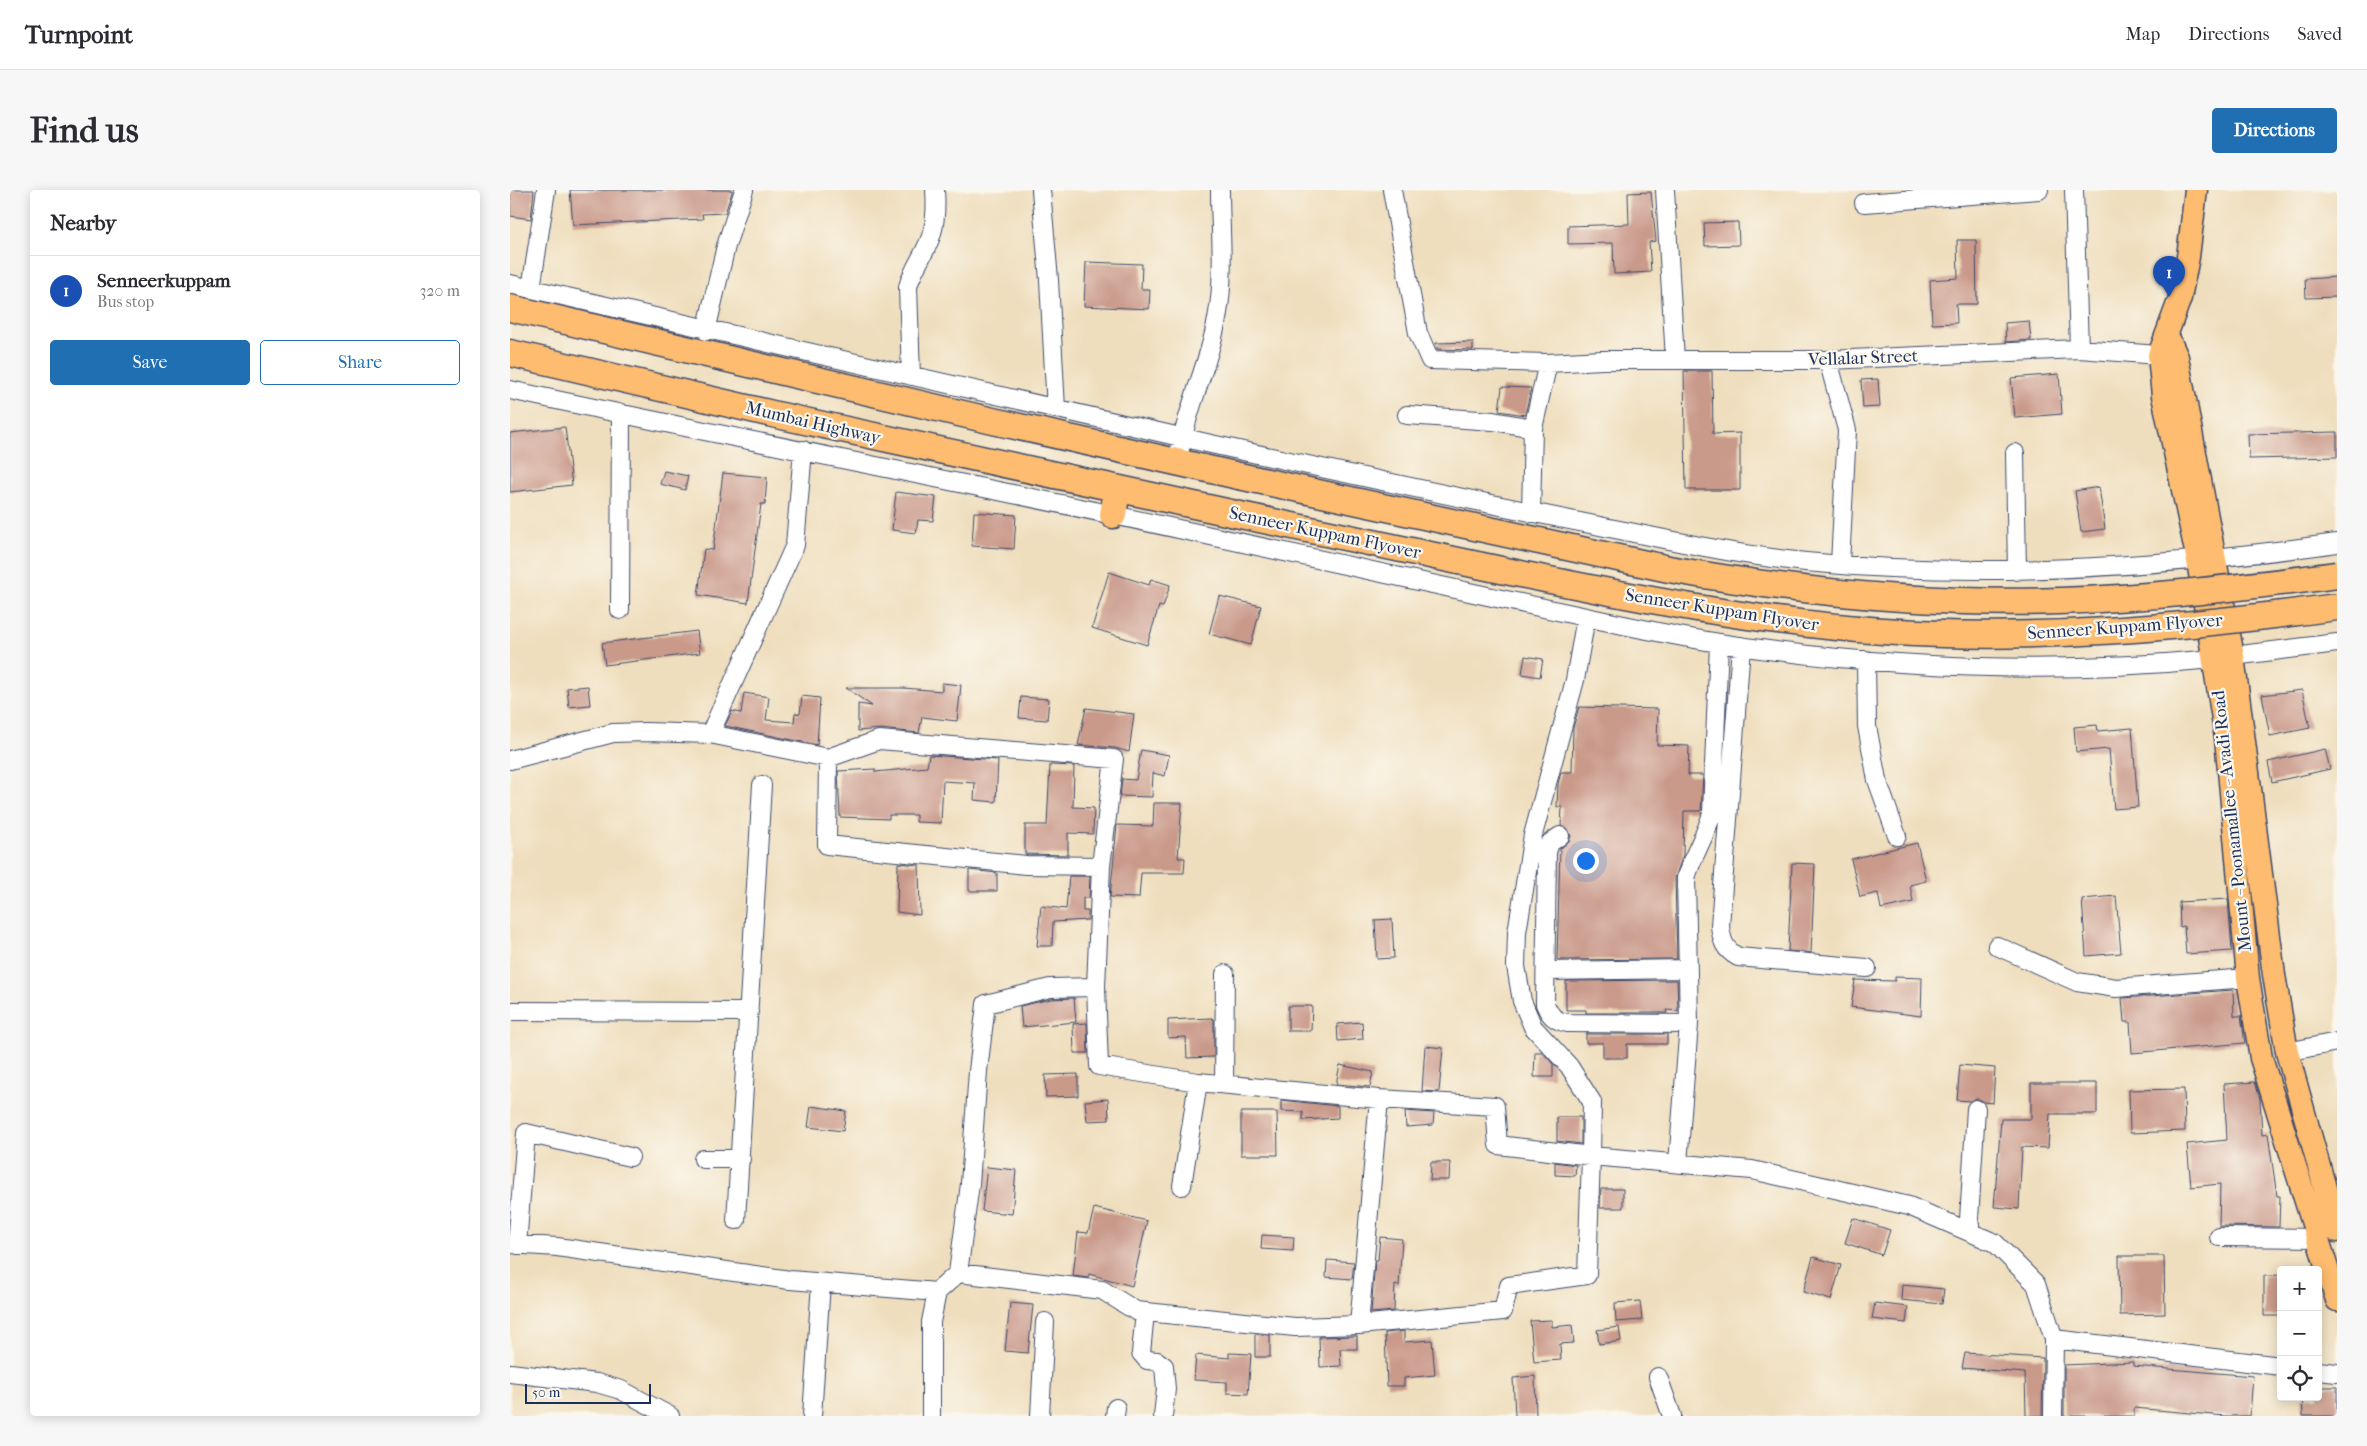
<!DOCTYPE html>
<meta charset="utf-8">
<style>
:root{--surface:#fff;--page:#f7f7f7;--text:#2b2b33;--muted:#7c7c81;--line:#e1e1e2;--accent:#1f6fb2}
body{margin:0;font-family:"IM FELL French Canon",serif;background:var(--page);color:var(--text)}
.controls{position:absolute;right:15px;bottom:15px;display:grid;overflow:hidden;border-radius:5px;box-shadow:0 2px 12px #0003}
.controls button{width:45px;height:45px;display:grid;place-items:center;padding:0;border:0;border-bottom:1px solid var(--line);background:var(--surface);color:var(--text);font:25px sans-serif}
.scale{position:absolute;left:15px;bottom:12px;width:126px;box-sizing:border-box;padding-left:5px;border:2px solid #1b2f5e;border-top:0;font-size:14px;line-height:18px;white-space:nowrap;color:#1b2f5e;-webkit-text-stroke:4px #fbf7ec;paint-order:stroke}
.you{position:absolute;left:1075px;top:670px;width:18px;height:18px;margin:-12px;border:4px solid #fff;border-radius:50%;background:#1a73e8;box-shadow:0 0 0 8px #1a73e833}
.badge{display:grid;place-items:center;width:32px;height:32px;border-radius:50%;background:var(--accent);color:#fff;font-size:16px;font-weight:700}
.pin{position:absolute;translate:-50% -41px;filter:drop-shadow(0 1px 2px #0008)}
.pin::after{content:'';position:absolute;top:26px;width:18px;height:15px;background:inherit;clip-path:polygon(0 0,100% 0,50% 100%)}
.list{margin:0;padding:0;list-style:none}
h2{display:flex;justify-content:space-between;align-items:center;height:65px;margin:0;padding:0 20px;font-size:21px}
h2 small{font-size:16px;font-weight:400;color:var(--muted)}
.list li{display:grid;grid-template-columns:32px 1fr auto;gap:15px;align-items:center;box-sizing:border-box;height:70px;padding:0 20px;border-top:1px solid var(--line)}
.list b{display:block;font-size:19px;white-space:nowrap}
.list p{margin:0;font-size:16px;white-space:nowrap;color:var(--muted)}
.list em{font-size:16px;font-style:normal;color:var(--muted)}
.actions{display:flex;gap:10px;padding:15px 20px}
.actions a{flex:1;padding:11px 0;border:1px solid var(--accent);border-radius:5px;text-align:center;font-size:18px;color:var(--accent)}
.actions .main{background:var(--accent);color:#fff}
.icon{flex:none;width:28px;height:28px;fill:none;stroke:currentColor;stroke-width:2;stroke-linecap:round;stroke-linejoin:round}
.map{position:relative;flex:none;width:1827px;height:1226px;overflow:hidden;border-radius:5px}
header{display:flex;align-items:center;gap:30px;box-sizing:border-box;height:70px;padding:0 25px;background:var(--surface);border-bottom:1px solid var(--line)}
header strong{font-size:24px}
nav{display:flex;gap:28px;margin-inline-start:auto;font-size:18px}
.intro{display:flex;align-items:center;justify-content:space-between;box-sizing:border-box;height:120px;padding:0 30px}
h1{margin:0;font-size:35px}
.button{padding:12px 22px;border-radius:5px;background:var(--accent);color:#fff;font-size:18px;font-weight:700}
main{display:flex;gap:30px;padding:0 30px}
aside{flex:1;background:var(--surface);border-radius:5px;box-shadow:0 2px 12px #0003}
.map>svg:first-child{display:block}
</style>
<header>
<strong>Turnpoint</strong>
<nav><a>Map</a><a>Directions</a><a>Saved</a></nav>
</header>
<div class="intro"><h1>Find us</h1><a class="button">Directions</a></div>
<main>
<aside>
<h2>Nearby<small></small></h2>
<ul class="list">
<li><span class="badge" style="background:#1a4fb4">1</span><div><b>Senneerkuppam</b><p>Bus stop</p></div><em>320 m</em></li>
</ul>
<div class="actions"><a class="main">Save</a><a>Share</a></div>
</aside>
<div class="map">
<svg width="1827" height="1226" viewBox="0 0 1827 1226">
<rect width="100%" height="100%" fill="#fbf7ec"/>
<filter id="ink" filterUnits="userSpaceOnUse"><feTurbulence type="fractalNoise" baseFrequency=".02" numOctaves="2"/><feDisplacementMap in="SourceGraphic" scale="10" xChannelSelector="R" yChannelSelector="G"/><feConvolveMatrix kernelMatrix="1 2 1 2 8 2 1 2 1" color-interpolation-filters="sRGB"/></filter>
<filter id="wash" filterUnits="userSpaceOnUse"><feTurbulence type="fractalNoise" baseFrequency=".0096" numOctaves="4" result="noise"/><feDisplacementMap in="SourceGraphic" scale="20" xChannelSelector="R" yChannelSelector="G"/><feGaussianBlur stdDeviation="1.12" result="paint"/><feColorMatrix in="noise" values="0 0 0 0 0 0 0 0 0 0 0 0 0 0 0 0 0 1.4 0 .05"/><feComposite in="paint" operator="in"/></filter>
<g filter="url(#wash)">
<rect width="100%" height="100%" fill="#efdebd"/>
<g id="blocks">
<!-- building -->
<path fill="#c9998a" d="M0,0H24L21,29L0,26Z
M60,0H222V2L215,23L192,24L193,29L63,35Z
M1141,2L1146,51L1139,52L1141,82L1104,84L1103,53L1058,54V36L1119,34L1118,3Z
M1228,32L1229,55L1195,56L1194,33Z
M1447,50H1466L1467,114H1446L1447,133L1422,134L1420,90L1448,88Z
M576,72L632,74L631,99H640L639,119L574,116Z
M1827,87V107L1796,108L1795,89Z
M1519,131L1521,150L1496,152L1495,133Z
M963,152V160L927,159L926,153Z
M1174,181H1202L1203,244L1230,243V300H1176Z
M1549,184L1552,224L1505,228L1501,188Z
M1368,189L1370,217L1353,218L1351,190Z
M992,197L1021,198L1015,225L989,221Z
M55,237L62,295L0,302V243Z
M1827,242V267L1739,269L1738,244Z
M154,281L178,286L175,300L150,294Z
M213,283L257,287L255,314H251L238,413L188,405L194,359L203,360Z
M1589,297L1595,339L1571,342L1565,301Z
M386,302L426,307L423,331L408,330L406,343L382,340Z
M464,322L506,325L504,359L462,356Z
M599,382L639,395L641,389L660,395L653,417L649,416L637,455L582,438Z
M709,406L751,416L741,455L699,444Z
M187,441L190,463L95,475L92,453Z
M1015,466L1033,469L1030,487L1012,484Z
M432,493L451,495L447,531L412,527L409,543L370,539L348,541V514L362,516L336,498H393L432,501Z
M78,496L80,515L59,517L57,498Z
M1792,500L1800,538L1760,546L1752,505Z
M234,503L259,507L256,530L284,532L285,523L290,524L292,506L310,508L307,555L215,536L222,521L231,523Z
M511,507L539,509L537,530L509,528Z
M1069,517L1148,519L1147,555L1179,556L1178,585H1193L1191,621H1174L1173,665L1165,688L1167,769L1047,770L1050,659L1059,651L1061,646L1058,640L1051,636L1052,617H1047L1048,594L1051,582H1062L1063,538Z
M576,518L624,524L619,562L605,558L568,555Z
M1587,535L1588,541L1622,538L1628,617L1604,619L1599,559L1566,562L1564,537Z
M1815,559L1820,579L1762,592L1758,572Z
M631,560L659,565L655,586L643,583L642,607L610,606L612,589L626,590Z
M419,565L488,570L486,612L464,610L465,593L433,591L431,633L406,632V625H379V629L330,627L328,581L365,579V582L417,577Z
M540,575L564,576L563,617L584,618L583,644L558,643V665L515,664V635H537Z
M644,613H672L668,668H675L674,683H631L629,708L600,707L607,635L643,636Z
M1407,653L1416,691L1400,695L1403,712L1371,719L1368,703L1350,707L1341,669Z
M388,673L409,675L410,725L387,722Z
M1282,673L1305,674L1301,763L1278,761Z
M459,680L487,683V701H459Z
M559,686H580L579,708H573V721H578V730L543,732L542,756H527L531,716L556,719Z
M1606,706L1611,763L1576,766L1572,709Z
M1718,709L1722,761L1676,764L1674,736L1670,737L1669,712Z
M882,729L884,768L867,769L865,730Z
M1385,787L1412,788L1411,826L1341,817L1345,790L1385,791Z
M1167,790L1168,821L1156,820L1157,823H1076V820H1056V791Z
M1723,800L1724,826H1731L1735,853L1622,863L1620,832H1614L1612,808Z
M564,808L566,832L512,837L510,816L541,809Z
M778,816H802L801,841H778Z
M702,828L704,830V867L677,868L676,847L658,848V830Z
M852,832L853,849L828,851L827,834Z
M577,833L578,863H564L563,834Z
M1076,844H1157V854H1117V868H1093V853H1076Z
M915,856L933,858L929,902L912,901Z
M1025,862H1032L1043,874V887H1024Z
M830,875L863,882L860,897L826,894Z
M1450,875L1485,878L1483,913L1474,912L1467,908L1460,911L1447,910Z
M568,884V906L536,907L535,885Z
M1745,892L1750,909L1752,945L1758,944L1767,1006H1770L1769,1037L1709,1036L1710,994L1681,997L1677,954L1717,950L1714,894Z
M1521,893H1587V924H1540L1538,958L1512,957L1509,1019L1484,1017L1491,929H1521Z
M1674,899L1675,941L1620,943L1619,900Z
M598,909L599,930L577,931L575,911Z
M771,910L828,916V928L793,930V922L771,921Z
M301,916L336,921L333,941L298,937Z
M895,921L924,923L923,935L896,937Z
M731,922H767L768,965H731Z
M1047,927H1071V954L1047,951Z
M921,972H940L939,990H920Z
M1045,972L1066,975L1065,986L1045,985Z
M477,977L506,980L502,1024L472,1021Z
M1091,999H1113V1018H1090Z
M584,1018L637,1031L622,1096L579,1084L578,1088L563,1086L568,1042L578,1043Z
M1343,1028L1380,1040L1372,1065L1335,1053Z
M752,1045L784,1047L783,1061L751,1059Z
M870,1047L892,1049L889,1096L885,1095L884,1121L861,1123L865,1070H868Z
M1609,1066H1654L1655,1124L1610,1125Z
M1303,1067L1331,1075L1321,1110L1293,1102Z
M817,1070L844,1072L842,1089L816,1087Z
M1771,1085V1126H1754V1086Z
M1392,1095L1434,1099L1432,1114L1391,1110Z
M1130,1111L1132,1130L1106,1132L1105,1113Z
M500,1113L523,1115L518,1163L495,1161Z
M1365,1113L1398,1117L1396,1133L1362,1129Z
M1042,1130V1137L1062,1135L1064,1153L1050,1154L1051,1170L1024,1172L1020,1131Z
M1109,1137L1111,1151L1089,1154L1087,1140Z
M894,1141V1152L922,1150L925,1185L894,1188V1196H877L875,1143Z
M745,1144L760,1145V1167H745Z
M847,1146V1159H830L831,1176L810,1177L809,1147Z
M719,1163L741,1164L738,1204L717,1203V1192L684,1190L686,1165L719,1168Z
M1455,1163L1533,1168L1532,1226H1516L1515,1183L1452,1178Z
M1623,1172V1176L1743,1186L1740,1226H1715L1624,1218V1226H1554V1175Z
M1025,1186L1026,1226H1005L1003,1188Z
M1808,1197H1827V1226H1793L1792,1207H1808Z"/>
</g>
</g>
<g filter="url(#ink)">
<use href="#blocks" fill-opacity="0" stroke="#3b496c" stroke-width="1"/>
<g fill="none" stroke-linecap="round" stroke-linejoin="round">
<defs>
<path id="minor" d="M531,0L539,90L546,219
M882,0L908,143L920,170L1038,173L1092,170H1318L1569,159L1662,166
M1155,0L1165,170
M1564,0L1569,159
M1354,13L1529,0
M0,94C233,149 467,201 701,254C829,282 957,310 1085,335C1155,349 1225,365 1296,372C1474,389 1651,378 1827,353
M21,99L36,0
M196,141L216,56L234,0
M1318,170L1337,240L1330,374
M401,186L398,97C403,77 417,62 422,43C426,29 426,14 425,0
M0,200C224,249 449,291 673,340C780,364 888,387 996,410C1078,427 1160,447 1243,458C1396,479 1550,484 1703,469
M897,225L983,231L1023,238
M670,259C679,212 701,169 708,123C715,83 710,40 710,0
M293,260L285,355L200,544L318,568L317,655L516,675L591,676L586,797L589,876L688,892L869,909L985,916L988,955L1081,966L1077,1085L999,1096L993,1121L849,1135L785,1137L626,1121L592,1100L448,1083L460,994L468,881L476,814L540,798L586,797
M1505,263L1507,381
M1021,323L1023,238L1038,173
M110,420L111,223
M1076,427L1065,490L1023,645L1007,742L1006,776L1012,811L1023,837L1059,876L1082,912L1081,966L1242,980L1399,1016L1485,1053L1526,1094L1544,1149L1543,1226
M1231,456L1210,736C1212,751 1214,759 1228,767L1357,778
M1723,466L1827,453
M1356,470L1357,536L1367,590L1387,646
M318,568L369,550L604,569L591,676
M0,570L103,543L136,542L200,544
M1050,646L1040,653L1037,662L1035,814C1040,826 1045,831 1058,833L1179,834
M1487,756L1567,792L1606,798L1738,788
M1036,781L1178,779
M0,821L239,822
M1777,862L1827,852
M714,894L715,784
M193,969H231
M1168,973L1179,834L1176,688C1183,664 1196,646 1202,623L1209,453
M672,996L688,892
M226,1030L252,595
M1461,1043L1459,1029L1466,919
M1709,1047L1807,1048
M0,1054L47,1057L280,1090L427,1102
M7,1055L16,943L120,967
M635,1122L631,1163L637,1170L647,1171L654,1176L656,1199L653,1226
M849,1135L869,909
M1544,1149L1771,1176
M1808,1181L1827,1183
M0,1183L87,1193L111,1200L160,1226
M1148,1187L1162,1226
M302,1226L311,1093
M421,1226V1132L427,1102L448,1083
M530,1226L535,1132
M605,1226L606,1218"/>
<path id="major" d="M1686,0L1678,67L1670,108L1649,165L1653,206L1688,371L1716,548L1738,788L1751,868L1827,1110
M1657,145L1667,167L1723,466L1764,785L1777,862L1827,1041"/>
<path id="highway" d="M0,118L483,231L729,286
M0,163L267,225L721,323
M603,325L607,300"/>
</defs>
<!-- minor casing -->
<use href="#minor" stroke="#3b496c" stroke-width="20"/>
<!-- major casing -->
<use href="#major" stroke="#3b496c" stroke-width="25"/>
<!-- highway casing -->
<use href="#highway" stroke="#3b496c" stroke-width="29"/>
<!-- minor -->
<use href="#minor" stroke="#fff" stroke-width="18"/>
<!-- major -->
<use href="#major" stroke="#fdbc70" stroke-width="22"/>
<!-- highway -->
<use href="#highway" stroke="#fdbc70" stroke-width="26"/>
<defs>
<path id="highway-bridge" d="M729,286L1159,379C1287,402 1418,415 1549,411C1642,408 1735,397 1827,385
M721,323C812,342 904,361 996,381C1121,407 1245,432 1373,441C1525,452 1677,437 1827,417"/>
</defs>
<!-- highway-bridge casing -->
<use href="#highway-bridge" stroke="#3b496c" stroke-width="29" stroke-linecap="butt"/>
<!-- highway-bridge -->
<use href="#highway-bridge" stroke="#fdbc70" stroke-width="26"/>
</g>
</g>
<g text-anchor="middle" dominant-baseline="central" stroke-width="4.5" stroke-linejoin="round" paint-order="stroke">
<!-- street labels -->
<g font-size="18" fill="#1b2f5e" stroke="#fbf7ec">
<text transform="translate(1353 168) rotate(-2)">Vellalar Street</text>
<text transform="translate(303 233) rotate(13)">Mumbai Highway</text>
<text transform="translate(815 343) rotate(12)">Senneer Kuppam Flyover</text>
<text transform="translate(1212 420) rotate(9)">Senneer Kuppam Flyover</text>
<text transform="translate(1615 437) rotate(-4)">Senneer Kuppam Flyover</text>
<text transform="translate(1722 631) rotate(-96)">Mount - Poonamallee - Avadi Road</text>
</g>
</g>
</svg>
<div class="controls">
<button>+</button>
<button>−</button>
<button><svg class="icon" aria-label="locate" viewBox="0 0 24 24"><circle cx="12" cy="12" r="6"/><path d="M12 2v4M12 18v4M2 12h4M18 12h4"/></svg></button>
</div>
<div class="scale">50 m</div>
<div class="you"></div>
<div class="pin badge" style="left:1659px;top:107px;background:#1a4fb4">1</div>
</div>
</main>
